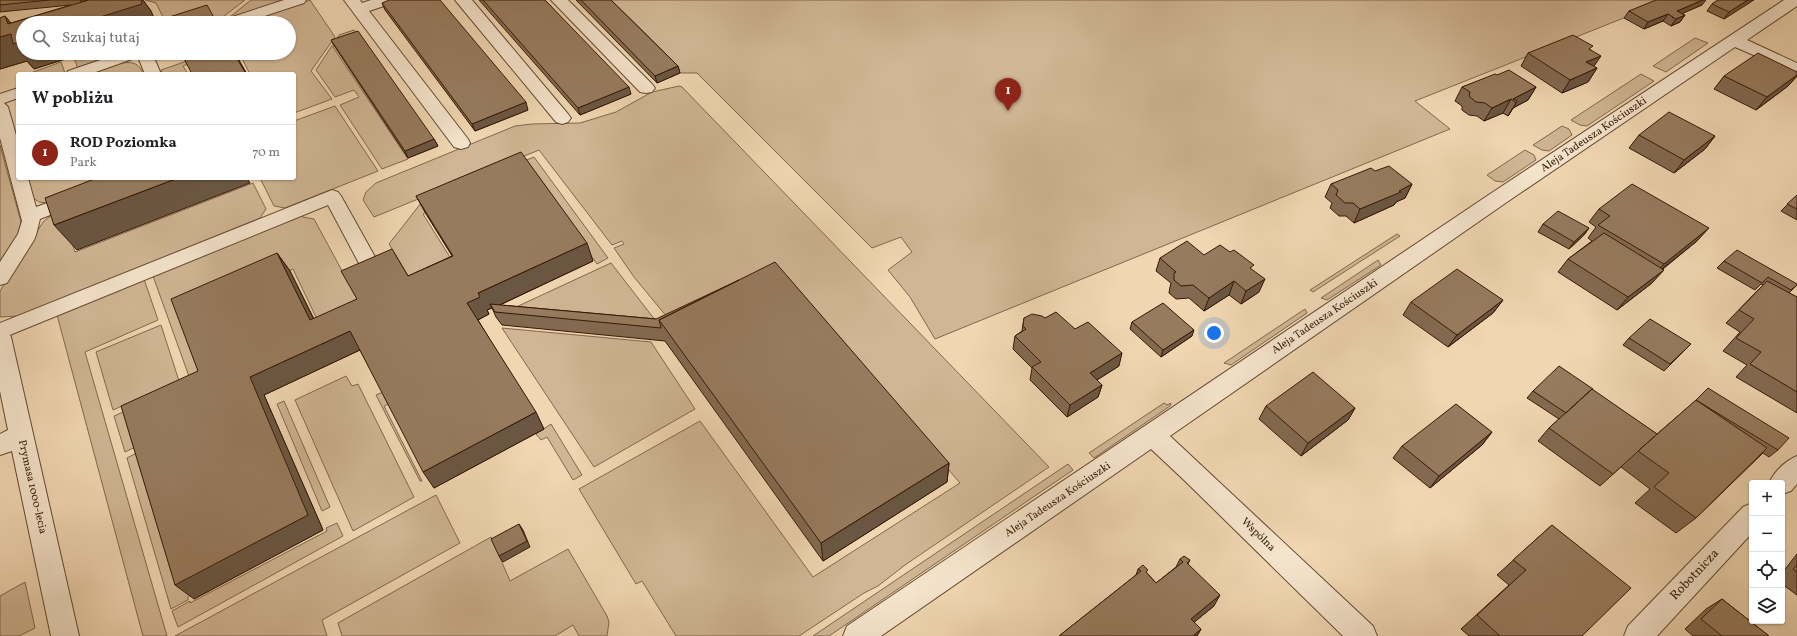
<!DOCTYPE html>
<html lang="pl">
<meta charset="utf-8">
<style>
:root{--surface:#fff;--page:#f2f2f2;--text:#202124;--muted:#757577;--line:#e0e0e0;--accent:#8f2418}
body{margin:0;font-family:Vollkorn,serif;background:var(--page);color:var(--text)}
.controls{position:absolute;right:12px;bottom:12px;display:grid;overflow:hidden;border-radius:4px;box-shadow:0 1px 3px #0004}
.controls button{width:36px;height:36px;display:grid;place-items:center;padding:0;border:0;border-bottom:1px solid var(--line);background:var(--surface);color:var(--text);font:20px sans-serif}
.you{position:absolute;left:1214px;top:333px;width:14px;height:14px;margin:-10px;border:3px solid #fff;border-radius:50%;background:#1a73e8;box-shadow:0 0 0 6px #1a73e833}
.badge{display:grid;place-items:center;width:26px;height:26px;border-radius:50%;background:var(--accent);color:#fff;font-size:13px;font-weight:700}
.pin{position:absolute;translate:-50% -33px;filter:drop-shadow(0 1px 2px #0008)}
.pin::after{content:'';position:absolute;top:21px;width:14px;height:12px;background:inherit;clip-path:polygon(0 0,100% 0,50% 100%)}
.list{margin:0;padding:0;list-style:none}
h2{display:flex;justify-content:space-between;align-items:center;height:52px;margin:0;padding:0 16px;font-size:17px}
h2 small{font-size:13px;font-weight:400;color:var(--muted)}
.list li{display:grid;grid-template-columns:26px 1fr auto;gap:12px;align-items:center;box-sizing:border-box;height:56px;padding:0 16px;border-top:1px solid var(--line)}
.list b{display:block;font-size:15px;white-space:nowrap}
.list p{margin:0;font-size:13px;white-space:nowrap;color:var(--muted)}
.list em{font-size:13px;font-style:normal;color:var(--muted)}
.icon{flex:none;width:22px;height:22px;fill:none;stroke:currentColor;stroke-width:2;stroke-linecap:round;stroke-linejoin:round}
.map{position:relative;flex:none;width:1797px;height:636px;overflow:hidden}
.search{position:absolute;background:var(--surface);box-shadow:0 1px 3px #0004;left:16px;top:16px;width:280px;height:44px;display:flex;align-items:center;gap:10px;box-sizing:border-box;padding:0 14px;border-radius:22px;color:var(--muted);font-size:15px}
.panel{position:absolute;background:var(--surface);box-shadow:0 1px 3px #0004;left:16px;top:72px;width:280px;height:108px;border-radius:4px}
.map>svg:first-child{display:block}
</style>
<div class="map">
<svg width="1797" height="636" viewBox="0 0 1797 636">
<rect width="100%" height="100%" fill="#f0d6b1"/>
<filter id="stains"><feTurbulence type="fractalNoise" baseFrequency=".005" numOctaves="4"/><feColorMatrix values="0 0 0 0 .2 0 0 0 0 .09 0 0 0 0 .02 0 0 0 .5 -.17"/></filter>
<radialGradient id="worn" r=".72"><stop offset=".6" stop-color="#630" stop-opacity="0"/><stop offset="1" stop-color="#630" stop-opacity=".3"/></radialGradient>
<!-- green -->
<path fill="#d0b694" stroke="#83674c" d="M145,0H245L215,23H166L156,3Z
M251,0H289L226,20Z
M310,0L335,37L311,71L332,99L294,113V74H250L239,53H289V23H239Z
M606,0H1669L1415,101L1450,129L935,339L910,297L888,270L912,252L901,237L872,248L697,73H680Z
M354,30L360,37L333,47L408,159L382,169L340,105L359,97L354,90L335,97L316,70L339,35Z
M1695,38L1708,43L1666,72L1653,66Z
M89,53H126L78,69L74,58Z
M187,61L188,64L183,66L188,74H163L161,70Z
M61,62L65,73L28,74Z
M121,63C132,62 139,62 143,74H85Z
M1641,74L1654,81L1587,126L1580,125L1571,120Z
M679,86L682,87L1049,467L905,565L878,586L864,593L799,636H676L642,581L636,584L579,489L700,421L813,577L960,483L778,270L660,331L501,314L611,263L662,329L672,323L634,277L614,248L624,244L622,241L612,245L539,150L374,217L363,200L366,192L376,183L515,126L532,124L580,123L616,112L652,92Z
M335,106L378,171L285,208L274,206L260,178H294V121Z
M1562,126L1569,129L1572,135L1549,151L1542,150L1533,145Z
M0,145L21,222L18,235L0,265Z
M1525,150L1534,155L1536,160L1503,182L1495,181L1487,175Z
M534,157L608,258L597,264L529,169L463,186Z
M28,178H118L49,203L39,202L33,198Z
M253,183L266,209L260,218L234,230L19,316L0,317V291L43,222L55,212L66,222L75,252Z
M421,203L432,209L423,214L460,273L418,292L389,244Z
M298,216L314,219L367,317L325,336L293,269L289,271L212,388L144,443L125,452L114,416L191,382L153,276Z
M1397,234L1400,236L1313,292L1310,290Z
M1378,260L1381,265L1327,300L1321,298Z
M144,279L158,320L85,352L167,636H143L57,315Z
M1305,309L1307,313L1231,365L1224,363Z
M161,325L179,381L113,410L96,352Z
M502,328L651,342L695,409L594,467Z
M346,376L352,386L358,384L414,497L353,531L295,400Z
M383,392L389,404L384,406L422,481H420L376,395Z
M284,401L330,507L322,511L277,404Z
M1164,403L1167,405L1171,403L1170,406L1094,458L1089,453Z
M551,424L582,475L573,480L547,437L541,440L536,434Z
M144,449L190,595L188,597V600L171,609L127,458Z
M1068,464L1073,470L829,636H813Z
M436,495L460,543L322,620L327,636H175Z
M337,523L343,536L178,627L172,611L190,601V603L327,531L326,528Z
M491,537L510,581L568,549L607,616L609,622L607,636H579L573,625L555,636H342L338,623Z
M25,582L35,628L19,636H0V596Z"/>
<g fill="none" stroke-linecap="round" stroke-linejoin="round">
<defs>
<path id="service" d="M284,0H306L304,3L243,23H221L223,20Z
M121,53H152L161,74H145L138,57L90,74H66L68,71Z
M18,88V98L4,103L8,107L18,142V178H28L36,207L75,193L81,195L84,199L81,203L40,219L36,235L34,240L7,283L0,285V262L18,234L22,221L0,138V94Z
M332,190L338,192L341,196L379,264L376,269L369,271L362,269L328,205L0,339V323Z"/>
<path id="minor" d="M344,0H360L362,3L371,0H395L393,3L369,11L468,139L470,143L468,147L461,149L454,147Z
M455,0H472L568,114L571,118L568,122L562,124L556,122Z
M551,0H568L652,84L655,88L652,92L646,93L640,92Z
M1784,0H1797V6L1747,40L1797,63V74L1735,47L1507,202L1170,436L1373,626L1377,636H1343L1184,480L1151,449L881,636H843L847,626L1493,192Z
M0,328L8,331L11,337L79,636H51L12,451L0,455V434L8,430L0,391Z
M1797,456V484L1791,491L1782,494V483H1769C1775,471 1785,461 1797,456Z
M1752,503V533L1657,636H1624L1628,626L1743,507Z"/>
</defs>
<!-- service casing -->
<use href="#service" stroke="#64482f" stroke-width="2"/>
<!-- minor casing -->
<use href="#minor" stroke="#64482f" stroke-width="2"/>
<!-- service -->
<use href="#service" fill="#f5e4cc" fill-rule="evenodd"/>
<!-- minor -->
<use href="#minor" fill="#f5e4cc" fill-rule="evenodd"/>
</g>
<!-- wall -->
<path fill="#826a51" stroke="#361804" d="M0,0H85L84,1L89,0H143L151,11L156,23H23V53H84L34,69L27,61L0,69V18L5,16L11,23L71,5L0,12Z
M479,0H545L631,94L580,115Z
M576,0H611L678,66L680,73L657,83Z
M1718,0H1754L1752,1H1751L1724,19L1707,11L1712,4Z
M382,3L528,110L475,131L385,10Z
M1702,5L1682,13L1685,15L1680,22L1671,26L1663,21L1644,29L1624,18L1629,11Z
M331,40L434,139L438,146L408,158L335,47Z
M1591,50L1594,67L1597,68L1588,82L1562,93L1521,66L1528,53Z
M1797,72V76L1788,86L1756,110L1714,89L1724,76Z
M1497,75L1536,87L1528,100L1513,108L1508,116L1503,113L1484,121L1477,116L1469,115L1462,110V106L1455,101L1462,87Z
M1639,135L1715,136L1705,149L1674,173L1629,148Z
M1375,171L1412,184L1405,198L1396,202L1394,205L1354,223L1346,216H1339L1330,208L1332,203L1325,197L1331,184Z
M1797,195V220L1781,211Z
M416,196L593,261L500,305L656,319L949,463L947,482L823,561L665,341L502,325L496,317L492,308L487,310L489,314L478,320L544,429L434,488L360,350L264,395L323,530L194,599L198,371L277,253L290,271L314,319L452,256L426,214Z
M1599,209L1697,241L1663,269L1652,283L1617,310L1558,272L1568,259L1592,241L1588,238L1596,227L1589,222Z
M1543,224L1589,228L1584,235L1569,249L1538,232Z
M1160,258L1252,270L1259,292L1241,304L1229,295L1204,311L1189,298L1176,299L1169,293L1170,287L1171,283L1156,271Z
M1724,261L1797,285L1789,293L1797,297V413L1736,377L1747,365L1723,351L1740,332L1726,323L1763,285L1761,284L1755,290L1717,268Z
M1503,300L1493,313L1448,347L1403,315L1411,302Z
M1024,318H1045L1075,329L1119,366L1097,380L1102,385L1098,397L1067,417L1030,380L1032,368L1013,349L1015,336L1022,331Z
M1132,322L1192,336L1161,357L1130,329Z
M1629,338L1691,344L1664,371L1623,345Z
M1708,388L1778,450L1769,457L1763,453L1696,518L1676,533L1635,503L1650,489L1621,467L1600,486L1538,441L1549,428L1559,419L1527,398L1533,391L1592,390L1657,434L1694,402Z
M1266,406L1355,408L1348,420L1301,456L1259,419Z
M1492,432L1482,445L1430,488L1393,458L1402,446Z
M1552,525L1582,636H1469L1461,629L1509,585L1497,575Z
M1797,554V595L1782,584V573Z
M1180,559L1190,560L1188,564L1214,606L1194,622L1201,629L1197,636H1059L1136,575L1138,569L1147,573L1156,583L1176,567Z
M1722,599L1769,636H1693L1685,629L1706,609Z"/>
<!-- shaded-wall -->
<path fill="#6a5642" stroke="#361804" d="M80,0H85L83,4Z
M141,0H143L151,11L156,23H81Z
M1703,0H1706L1702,5L1672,18L1677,11Z
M1748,0H1752L1751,2L1724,19L1729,12Z
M1668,14L1663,21L1644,29L1648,22Z
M1685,15L1680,22L1671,26L1676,19Z
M5,16L23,39V53H84L34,69L27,61L0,69V37L11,34Z
M234,53H235L247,74H246Z
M1601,56L1592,69L1586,62Z
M678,66L680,73L657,83L655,76Z
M1597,68L1588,82L1562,93L1570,80Z
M1797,75V76L1788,86L1756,110L1767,97Z
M629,87L631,94L580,115L578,108Z
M1536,87L1528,100L1513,108L1508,116L1516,103L1513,99Z
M1511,99L1503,113L1484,121L1492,108Z
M526,102L528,110L475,131L472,124Z
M1715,136L1705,149L1674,173L1684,160Z
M434,139L438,146L408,158L405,151Z
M178,178H247L250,183L77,250L54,225Z
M1412,184L1405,198L1396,202L1394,205L1354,223L1360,209Z
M1589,228L1584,235L1569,249L1574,242Z
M1709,228L1697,241L1652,277L1664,264Z
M587,243L593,261L493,308L490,304L492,308L487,310L489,314L476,321L467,303L478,293Z
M277,253L290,271L323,338L310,320Z
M1664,270L1652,283L1617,310L1628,297Z
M1265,279L1259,292L1241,304L1246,291Z
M1234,281L1229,295L1204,311L1209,298Z
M1503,300L1493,313L1448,347L1457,335Z
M1194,330L1192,336L1161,357L1163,350Z
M350,331L362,349L264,395L323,530L194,599L175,585L250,377Z
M1122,353L1119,366L1087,386L1090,373Z
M1102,385L1098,397L1067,417L1070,405Z
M1355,408L1348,420L1301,456L1308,443Z
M536,412L544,429L434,488L423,472Z
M1492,432L1482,445L1430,488L1439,476Z
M949,463L947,482L823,561L821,543Z
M519,524L523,530L530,547L503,562L499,556Z
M1220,595L1214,606L1186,629L1191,619Z
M1201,629L1197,636H1193Z"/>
<!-- building -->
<path fill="#977b5e" stroke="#361804" d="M0,0H49L0,5Z
M89,0H141L142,4L81,23H23V41L13,44L11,34L0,37V18L5,16L8,24Z
M389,0H440L526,102L472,124L382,3Z
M483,0H545L629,87L578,108Z
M581,0H611L678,66L655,76Z
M1656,0H1703L1677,11L1685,15L1676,19L1668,14L1648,22L1629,11Z
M1718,0H1748L1729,12L1712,4Z
M207,5L217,23H166L163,19Z
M358,31L434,139L405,151L331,40Z
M1573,35L1593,46L1589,49L1601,56L1586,62L1597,68L1570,80L1528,53Z
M181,53H234L246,74H192Z
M1758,53L1797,72V75L1767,97L1724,76Z
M1509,70L1536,87L1513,99L1517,101L1516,103L1511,99L1492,108L1485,103L1476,102L1469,96L1470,92L1462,87L1495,74L1497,75Z
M1669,112L1715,136L1684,160L1639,135Z
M521,152L587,243L478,293L480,297L467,303L536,412L423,472L350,331L250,377L308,515L175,585L121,406L198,371L171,299L277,253L310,320L357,299L341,271L392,249L408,276L453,256L416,196Z
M1389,166L1412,184L1399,191L1401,192L1360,209L1353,203H1345L1336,195L1338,190L1331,184L1371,168L1375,171Z
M97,178H178L54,225L45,198Z
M1632,184L1709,228L1664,264L1598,225L1610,216L1599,209Z
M1797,195V209L1787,204Z
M1558,211L1589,228L1574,242L1543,224Z
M1604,233L1664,270L1628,297L1568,259Z
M1187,241L1204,255L1220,245L1230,252L1234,250L1254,265L1250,268L1265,279L1246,291L1234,281L1209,298L1193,285L1181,286L1174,280V273L1176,272L1160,258Z
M1737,250L1797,284V285L1791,290L1768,277L1762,283L1724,261Z
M775,262L949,463L821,543L659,320Z
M1457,269L1503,300L1457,335L1411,302Z
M739,280L659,320L661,328L495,312L490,304L656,319Z
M1767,281L1797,297V392L1750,364L1761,352L1736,338L1754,319L1739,310Z
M1163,303L1194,330L1163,350L1132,322Z
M1056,312L1075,329L1088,322L1122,353L1090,373L1102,385L1070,405L1032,367L1041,362L1015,336L1026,329L1023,326L1024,318L1032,314L1042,316L1045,318Z
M1650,319L1691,344L1670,364L1629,338Z
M1559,366L1593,389L1592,390V389L1566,413L1533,391Z
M1313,372L1355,408L1308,443L1266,406Z
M1708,388L1789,438L1778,450L1696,400Z
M1592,389L1657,434L1613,474L1549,428Z
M1696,400L1767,448L1696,518L1654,487L1669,473L1638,451Z
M1456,404L1492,432L1439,476L1402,446Z
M519,524L527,541L499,556L491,539Z
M1552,525L1631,588L1582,636H1500L1477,615L1526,570L1513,560Z
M1184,556L1190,560L1187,563L1220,595L1191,619L1201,629L1193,636H1059L1141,571L1138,569L1143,565L1148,570L1146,572L1156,583L1183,562L1180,559Z
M1797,565V572L1793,569Z
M1722,599L1769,636H1722L1701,619Z"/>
<g text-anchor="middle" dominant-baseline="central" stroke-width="3" stroke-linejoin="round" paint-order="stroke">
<!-- street labels -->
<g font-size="11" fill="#361804" stroke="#f5e4cc">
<text transform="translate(1594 135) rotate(-34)">Aleja Tadeusza Kościuszki</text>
<text transform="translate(1325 317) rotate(-34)">Aleja Tadeusza Kościuszki</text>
<text transform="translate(32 487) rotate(77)">Prymasa 1000-lecia</text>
<text transform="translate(1058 500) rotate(-34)">Aleja Tadeusza Kościuszki</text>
<text transform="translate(1258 535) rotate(44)">Wspólna</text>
</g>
<!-- near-street labels -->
<g font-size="13" fill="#361804" stroke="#f5e4cc">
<text transform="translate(1695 575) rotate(-47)">Robotnicza</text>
</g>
</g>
<rect width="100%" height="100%" filter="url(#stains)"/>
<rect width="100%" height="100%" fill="url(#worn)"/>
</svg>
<div class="controls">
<button>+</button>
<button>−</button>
<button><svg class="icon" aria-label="locate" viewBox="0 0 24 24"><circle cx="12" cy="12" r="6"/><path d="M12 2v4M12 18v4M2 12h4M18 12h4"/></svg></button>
<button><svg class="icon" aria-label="layers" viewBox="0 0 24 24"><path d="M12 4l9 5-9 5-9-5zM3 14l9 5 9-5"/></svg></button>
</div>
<div class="you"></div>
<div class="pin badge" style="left:1008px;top:111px">1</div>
<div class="search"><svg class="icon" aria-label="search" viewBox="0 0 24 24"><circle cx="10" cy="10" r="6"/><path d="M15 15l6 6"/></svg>Szukaj tutaj</div>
<section class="panel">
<h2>W pobliżu<small></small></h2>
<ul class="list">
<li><span class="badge">1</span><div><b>ROD Poziomka</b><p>Park</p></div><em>70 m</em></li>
</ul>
</section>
</div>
